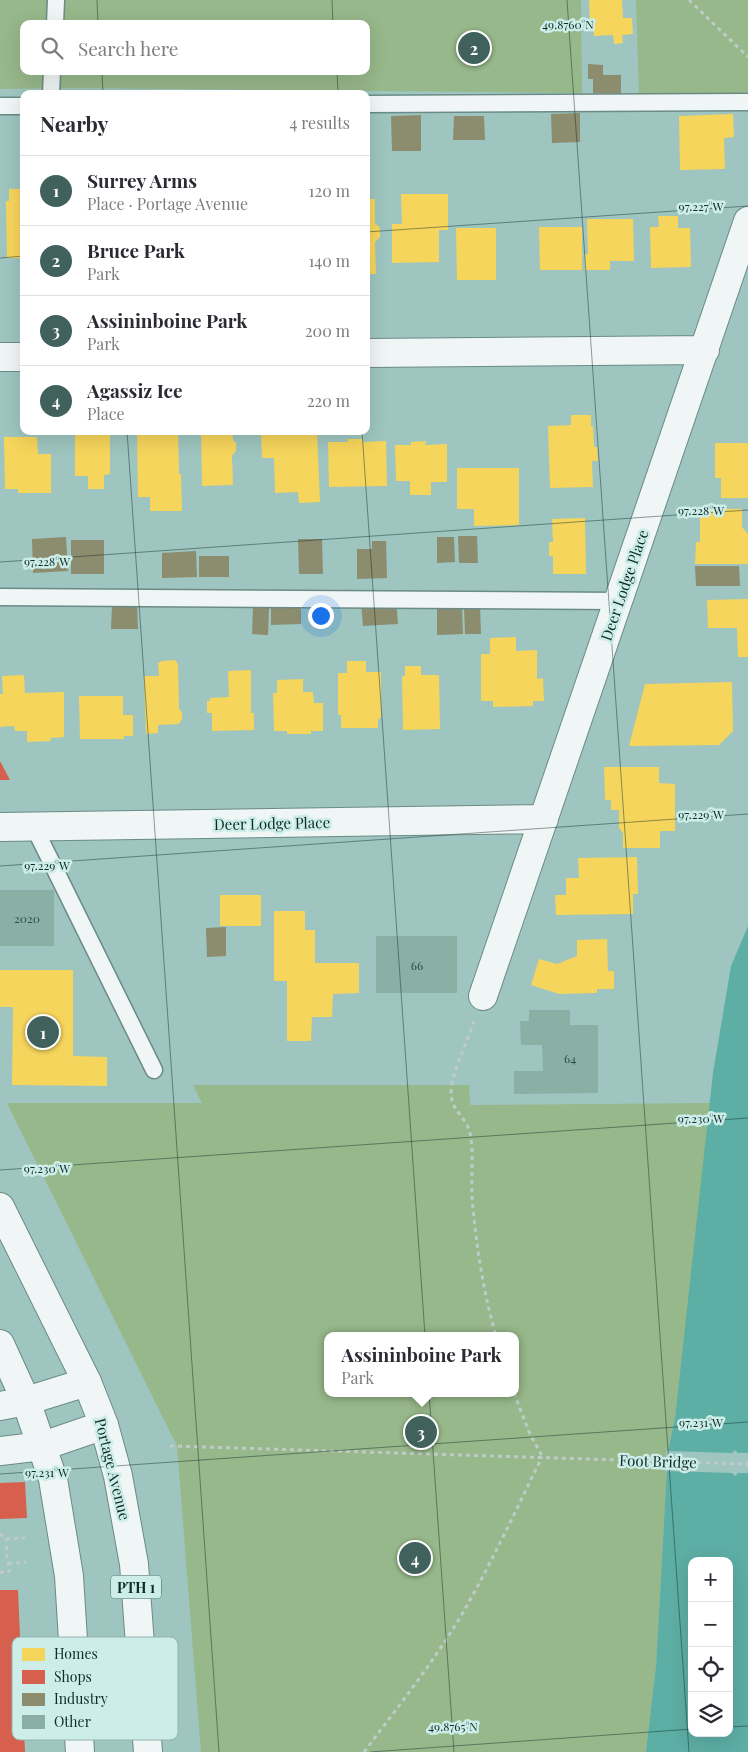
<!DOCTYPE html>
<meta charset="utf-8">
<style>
:root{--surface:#fff;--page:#f2f2f3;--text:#2b2b33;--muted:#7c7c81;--line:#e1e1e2;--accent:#40615c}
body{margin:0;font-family:"Playfair Display",serif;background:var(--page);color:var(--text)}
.controls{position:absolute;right:15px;bottom:15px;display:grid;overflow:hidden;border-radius:10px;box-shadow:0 5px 20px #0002}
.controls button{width:45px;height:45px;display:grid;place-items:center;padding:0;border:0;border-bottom:1px solid var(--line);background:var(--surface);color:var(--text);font:25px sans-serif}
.you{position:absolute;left:320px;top:615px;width:18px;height:18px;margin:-12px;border:4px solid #fff;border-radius:50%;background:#1a73e8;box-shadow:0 0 0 8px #1a73e833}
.badge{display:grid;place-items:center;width:32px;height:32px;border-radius:50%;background:var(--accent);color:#fff;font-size:16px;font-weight:700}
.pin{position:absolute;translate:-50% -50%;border:2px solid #fff;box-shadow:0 1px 5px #0006}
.popup{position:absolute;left:324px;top:1332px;width:195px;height:65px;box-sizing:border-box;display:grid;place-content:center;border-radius:10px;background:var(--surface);filter:drop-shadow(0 1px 4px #0005);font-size:16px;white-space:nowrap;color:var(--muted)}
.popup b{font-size:19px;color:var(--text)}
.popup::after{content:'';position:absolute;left:50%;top:100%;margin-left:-10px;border:10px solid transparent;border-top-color:var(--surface)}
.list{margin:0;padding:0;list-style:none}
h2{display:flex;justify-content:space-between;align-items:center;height:65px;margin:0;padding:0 20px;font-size:21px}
h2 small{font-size:16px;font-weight:400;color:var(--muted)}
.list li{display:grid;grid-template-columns:32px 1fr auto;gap:15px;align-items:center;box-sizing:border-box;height:70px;padding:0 20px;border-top:1px solid var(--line)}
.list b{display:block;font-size:19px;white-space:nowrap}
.list p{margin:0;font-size:16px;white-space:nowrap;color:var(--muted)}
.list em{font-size:16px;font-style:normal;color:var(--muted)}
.icon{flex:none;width:28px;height:28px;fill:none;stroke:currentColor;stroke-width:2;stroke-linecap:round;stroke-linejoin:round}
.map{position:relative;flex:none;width:748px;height:1752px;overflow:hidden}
.search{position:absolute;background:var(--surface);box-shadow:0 5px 20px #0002;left:20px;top:20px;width:350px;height:55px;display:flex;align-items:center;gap:12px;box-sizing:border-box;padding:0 18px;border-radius:10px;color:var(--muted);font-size:19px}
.panel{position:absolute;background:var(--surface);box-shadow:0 5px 20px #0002;left:20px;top:90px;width:350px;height:345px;border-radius:10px}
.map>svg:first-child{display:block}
</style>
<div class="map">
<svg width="748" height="1752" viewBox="0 0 748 1752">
<rect width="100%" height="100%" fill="#9ec5bf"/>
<!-- green -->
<path fill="#97b88a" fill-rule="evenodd" d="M0,0H581L582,93L70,88L0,89ZM24,24H366V71H24Z
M636,0H748V95L639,96Z
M193,1085H469L470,1105L711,1103L675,1418L668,1451L656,1666L646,1752H201L177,1446L7,1103H202ZM327,1336H515V1393H327Z"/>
<!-- water -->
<path fill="#5daea5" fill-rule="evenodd" d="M748,926V1752H646L656,1666L668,1451L675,1418L713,1073L731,966ZM692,1561H729V1733H692Z"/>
<!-- pier -->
<path fill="#9ec5bf" d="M735,1450L738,1453H748V1473H738L735,1476L732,1473L665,1471L666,1451L732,1453Z"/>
<!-- homes -->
<path fill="#f6d55c" d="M589,0H622L623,18H632L633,34L622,35L623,43L614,44L613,35L594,36L593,23H590Z
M733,114L734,137L724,138L725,169L680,170L679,116Z
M9,189H24V258H7L6,201H9Z
M401,194H448V230H439V262L392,263V224H402Z
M366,199H375V223L380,228V237L375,242L376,274H366Z
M658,216H678V228H690L691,267L651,268L650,227H659Z
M587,219H633L634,261H610V270H585V254H588Z
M539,227H582V270H540Z
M456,228H496V280H457Z
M571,415H591V426H593L594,447H597L598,461H592L593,487L550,488L548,426L571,425Z
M75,431H110V474L104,475V489H88V476H75Z
M137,431H178L179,474H181L182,511H150V497H138Z
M201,431H232L233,440L236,443V451L232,456L233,485L202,486Z
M317,431L320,502L299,503L298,492L275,493L274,458H262L261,432Z
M4,437H37L38,454H51V493H18V489H5Z
M347,439H363V442L386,441L387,486L329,487L328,442H348Z
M426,441L425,445L447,444V482H431V495H410V481H396L395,445H411V442Z
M715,443H748V498H721V478H715Z
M457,468H519V525L474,526V509H457Z
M700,509H742V527L748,534V564H695L696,542H700Z
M585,518L586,574H553V556H549V542H553L552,519Z
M748,599V657H738L737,628H708L707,600Z
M516,637V651L537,650V679L543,678L544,701H533V706L493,707V701H481V654H490V638Z
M175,660L178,664L179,709L182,712V719L179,724L158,725V733L146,734L144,676H159L158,663L162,661Z
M347,661H366V672H381V718L378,719V728H341V715H338V673H347Z
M405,666H421V675H439L440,729L403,730L402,676H405Z
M251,670V713H254V730L212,731V713H207V701H210V698L229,697L228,671Z
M24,675L25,693L64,692V737L50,738L51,741L27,742V731H15L14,726L0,727V694H3L2,676Z
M303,679V692H313L314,703H323V731H311V734H287V731H274L273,693H277V680Z
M732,682L733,731L719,745L629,746L645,684Z
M79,696H123V715H133V736H124V739H80Z
M604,767H659V783L675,784V831H660V848H623V833L619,828V810H611V800H605Z
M637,857L638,894H633V914L556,915L555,895H566V878H579L578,858Z
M220,895H261V926H220Z
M274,911H305V930H315V963H359V993L333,994L332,1017H312L311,1041H287V981H274Z
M607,939L608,971H614V989H597V993L559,994L531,985L539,959L557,964L577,956V940Z
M0,970H73V1056L107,1057V1086L12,1085L13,1007H0Z"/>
<!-- shops -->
<path fill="#d6604d" d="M0,761L10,780H0Z
M25,1482L27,1518L0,1519V1483Z
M0,1590H18L25,1752H0Z"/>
<!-- industry -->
<path fill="#8c8c6e" d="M588,64L603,65V75H621V94L593,93V79H588Z
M580,113V142L552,143L551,114Z
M421,115V151H392L391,116Z
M454,116H484L485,140H453Z
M458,536H477L478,563H459Z
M66,537L68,571L33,573L32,539Z
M437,537H454L455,562L437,563Z
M298,539H322L323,574H299Z
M71,540H104V574H71Z
M372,541H386L387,578L357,579V549H372Z
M196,551L197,577L162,578V553Z
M199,556H229V577H199Z
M695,566H739L740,586H696Z
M396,601L398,624L363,626L361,603Z
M301,602V624L271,625V603Z
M137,604L138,629H111L112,605Z
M437,606H462L463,634L437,635Z
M480,606L481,634H465L464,607Z
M253,607L269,608L268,635L252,634Z
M226,927V956L207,957L206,928Z"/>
<!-- building -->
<path fill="#8ab0a5" d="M0,890H54V946H0Z
M376,936H457V993H376Z
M529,1010H570V1025H598V1093L514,1094V1071H543L542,1045H521L520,1021H529Z"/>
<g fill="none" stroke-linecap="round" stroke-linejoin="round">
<defs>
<path id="service" d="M55,24L56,0
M51,94L52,71
M366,104L748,102
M0,106H24
M0,597L619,601
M34,827L154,1070"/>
<path id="minor" d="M366,353L705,350
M0,357H24
M0,827L544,819
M483,996L748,221
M0,1406L26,1401L87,1382
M0,1451L43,1446L104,1425"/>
<path id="trunk" d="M0,1207L87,1382L104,1425L118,1476L134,1564L148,1752
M0,1344L26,1401L53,1479L69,1576L80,1752"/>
</defs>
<!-- service casing -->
<use href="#service" stroke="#6b8b86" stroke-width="19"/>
<!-- minor casing -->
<use href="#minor" stroke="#6b8b86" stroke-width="30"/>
<!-- trunk casing -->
<use href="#trunk" stroke="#6b8b86" stroke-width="30"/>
<!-- path -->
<path stroke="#bfcbc9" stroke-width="3" stroke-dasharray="4 4" stroke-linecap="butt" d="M689,0L748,57
M474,1021C467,1042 452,1072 451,1093C451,1111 466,1116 470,1133C474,1152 471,1177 472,1197C476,1244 483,1291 496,1336
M514,1393L529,1432L542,1456
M170,1446L748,1464
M0,1534L6,1539L25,1538
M8,1564L26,1562
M0,1572L7,1573L10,1570L7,1557L6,1539
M364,1752C398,1707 432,1664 461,1616C491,1564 516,1510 542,1457"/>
<!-- service -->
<use href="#service" stroke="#f0f6f5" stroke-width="16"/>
<!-- minor -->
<use href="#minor" stroke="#f0f6f5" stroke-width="28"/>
<!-- trunk -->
<use href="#trunk" stroke="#f0f6f5" stroke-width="28"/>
</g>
<!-- ticks -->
<path fill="none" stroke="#0e2b27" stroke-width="1" stroke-opacity="0.45" d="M97,0L98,24M332,0L333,24M567,0L689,1752M102,71L103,94M337,71L338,94M366,232L748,206M0,258L24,256M127,431L219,1752M362,431L454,1752M0,562L748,510M0,866L748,814M0,1170L748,1118M0,1474L748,1422M729,1727L748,1726M370,1752L692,1729"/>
<g text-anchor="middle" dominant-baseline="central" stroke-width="5" stroke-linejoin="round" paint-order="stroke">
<!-- number labels -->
<g font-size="12" fill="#2d4c46">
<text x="27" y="918">2020</text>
<text x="417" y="965">66</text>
<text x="570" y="1058">64</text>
</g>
<!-- shield labels -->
<rect fill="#ccede8" stroke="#476561" stroke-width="1" x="111" y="1575.5" width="50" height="23" rx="4"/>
<g font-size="14" font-weight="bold" fill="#0e2b27">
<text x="136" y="1587">PTH 1</text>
</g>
<!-- street labels -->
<g font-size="15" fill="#0e2b27" stroke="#ccede8">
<text transform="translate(624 585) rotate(-71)">Deer Lodge Place</text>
<text transform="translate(272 823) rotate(-1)">Deer Lodge Place</text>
<text transform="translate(658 1461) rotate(2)">Foot Bridge</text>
<text transform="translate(113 1469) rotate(76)">Portage Avenue</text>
</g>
</g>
<!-- legend -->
<rect x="12" y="1637" width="166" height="103" rx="8" fill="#ccede8" stroke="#93b3ae" stroke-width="1"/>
<rect x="22" y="1648" width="23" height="13" fill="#f6d55c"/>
<rect x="22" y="1670" width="23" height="14" fill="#d6604d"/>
<rect x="22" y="1693" width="23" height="13" fill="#8c8c6e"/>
<rect x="22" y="1715" width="23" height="14" fill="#8ab0a5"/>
<g font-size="14" fill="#0e2b27">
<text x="54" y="1659">Homes</text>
<text x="54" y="1682">Shops</text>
<text x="54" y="1704">Industry</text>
<text x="54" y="1727">Other</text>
</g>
<g font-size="12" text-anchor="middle" fill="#0e2b27" stroke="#ccede8" stroke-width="5" stroke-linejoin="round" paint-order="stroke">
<text x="568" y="29">49.8760°N</text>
<text x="701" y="211">97.227°W</text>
<text x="701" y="515">97.228°W</text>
<text x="47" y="566">97.228°W</text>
<text x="701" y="819">97.229°W</text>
<text x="47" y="870">97.229°W</text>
<text x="701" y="1123">97.230°W</text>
<text x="47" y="1173">97.230°W</text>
<text x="701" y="1427">97.231°W</text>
<text x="47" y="1477">97.231°W</text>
<text x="453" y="1731">49.8765°N</text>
</g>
</svg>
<div class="controls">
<button>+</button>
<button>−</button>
<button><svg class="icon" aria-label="locate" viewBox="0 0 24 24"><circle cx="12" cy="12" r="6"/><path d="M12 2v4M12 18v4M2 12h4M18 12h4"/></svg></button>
<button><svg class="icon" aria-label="layers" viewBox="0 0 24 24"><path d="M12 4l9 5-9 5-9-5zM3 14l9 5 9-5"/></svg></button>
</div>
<div class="you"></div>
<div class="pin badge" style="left:43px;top:1032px">1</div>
<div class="pin badge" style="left:474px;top:48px">2</div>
<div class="pin badge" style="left:421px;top:1432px">3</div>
<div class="popup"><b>Assininboine Park</b>Park</div>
<div class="pin badge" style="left:415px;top:1558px">4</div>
<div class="search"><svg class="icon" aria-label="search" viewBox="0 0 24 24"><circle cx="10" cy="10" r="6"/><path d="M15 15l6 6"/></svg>Search here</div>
<section class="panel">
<h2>Nearby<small>4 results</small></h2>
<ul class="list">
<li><span class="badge">1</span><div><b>Surrey Arms</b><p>Place · Portage Avenue</p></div><em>120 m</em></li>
<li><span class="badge">2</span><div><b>Bruce Park</b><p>Park</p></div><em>140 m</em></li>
<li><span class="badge">3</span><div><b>Assininboine Park</b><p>Park</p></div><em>200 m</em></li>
<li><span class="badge">4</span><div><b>Agassiz Ice</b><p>Place</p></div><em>220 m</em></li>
</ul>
</section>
</div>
